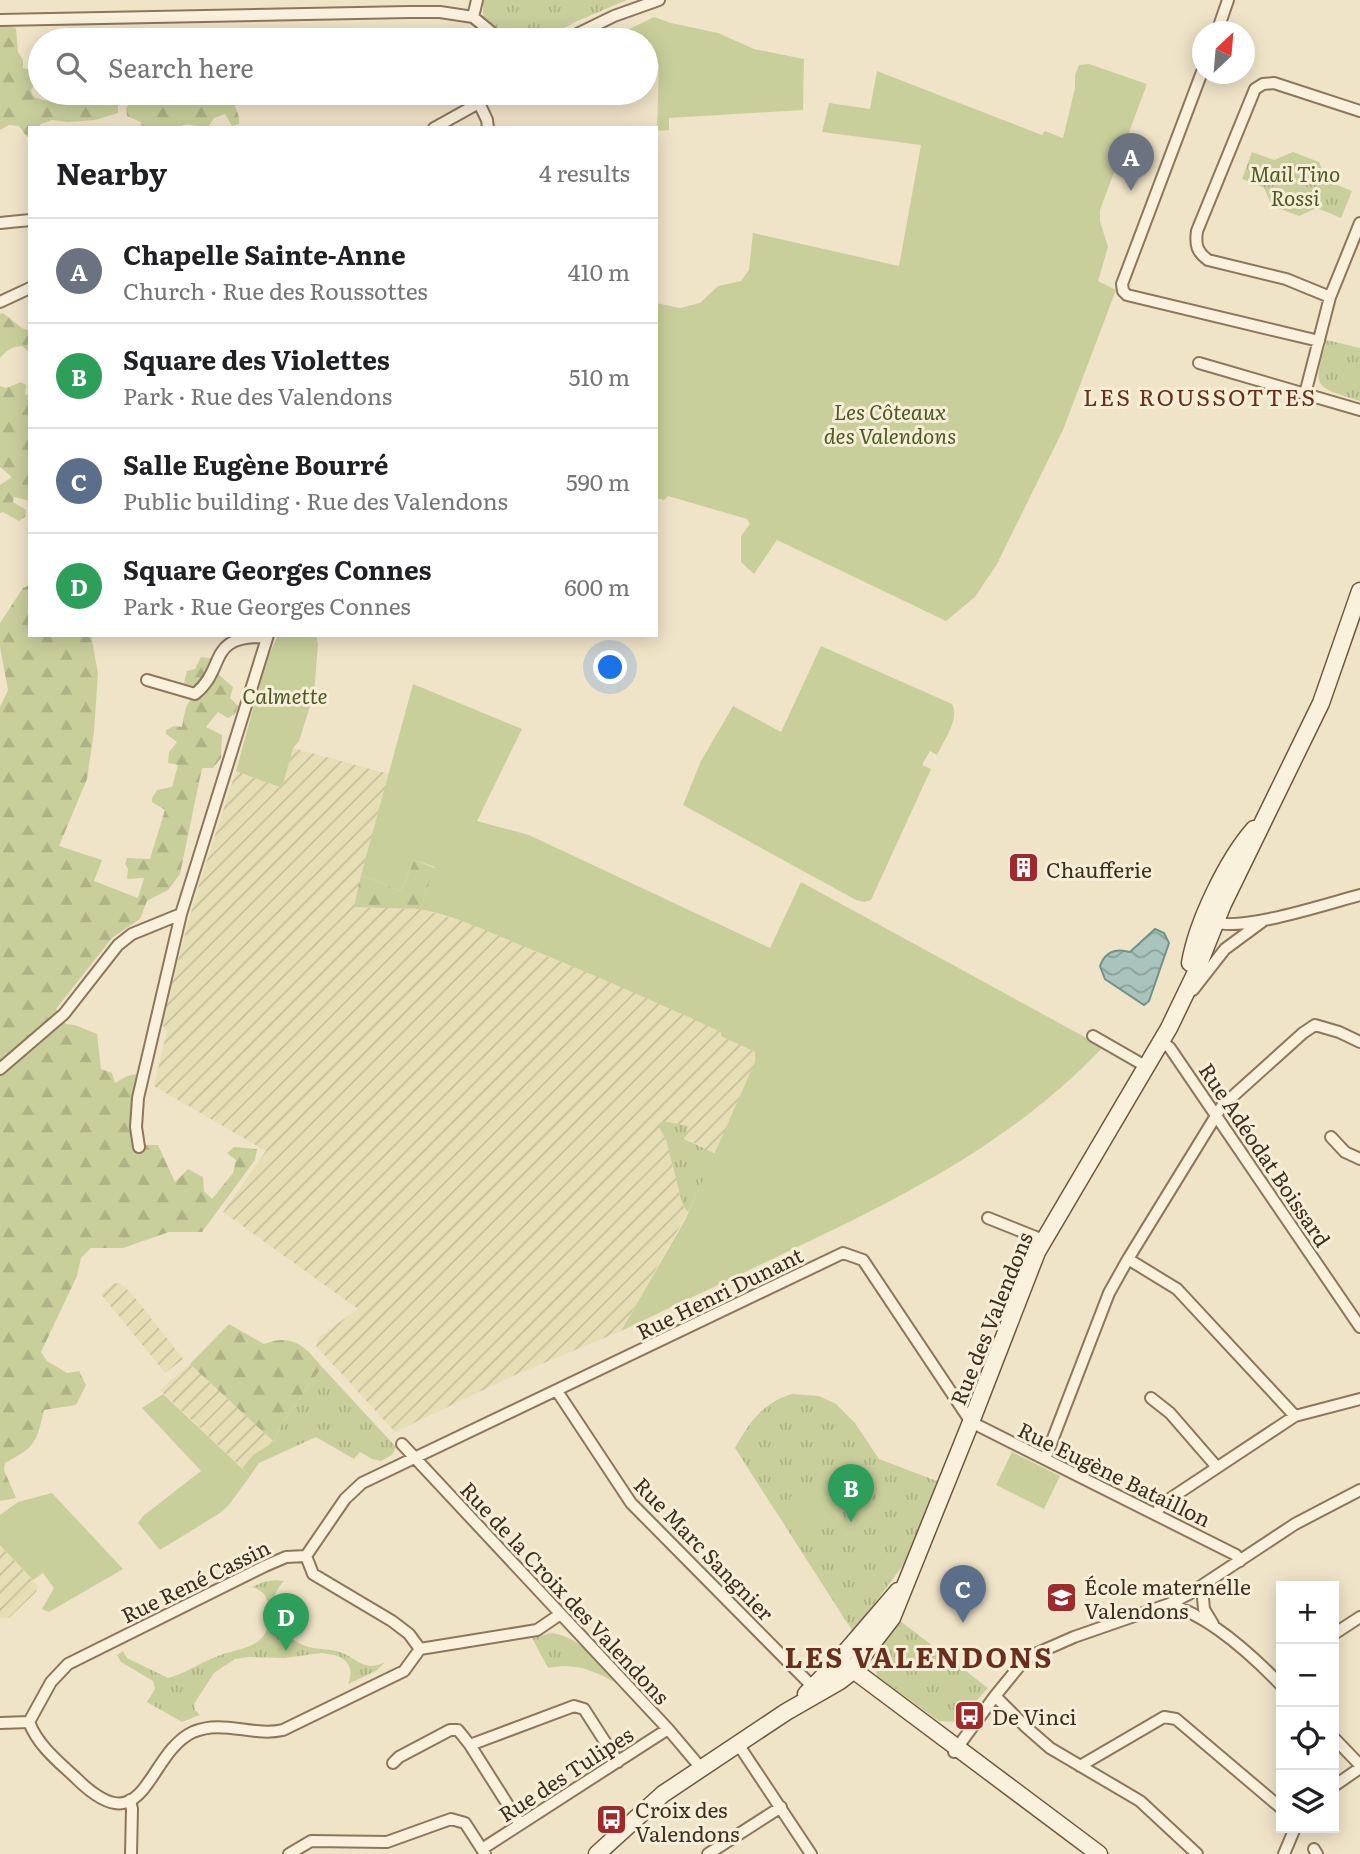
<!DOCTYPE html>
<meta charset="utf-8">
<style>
:root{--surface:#fff;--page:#f6f6f6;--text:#202124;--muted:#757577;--line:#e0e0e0;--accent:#9e2a2b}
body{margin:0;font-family:Literata,serif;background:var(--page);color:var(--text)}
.controls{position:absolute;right:21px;bottom:21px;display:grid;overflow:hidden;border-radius:0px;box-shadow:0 4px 18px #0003}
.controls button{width:63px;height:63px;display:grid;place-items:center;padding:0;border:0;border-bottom:2px solid var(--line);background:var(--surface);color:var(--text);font:35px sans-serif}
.compass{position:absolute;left:1192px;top:21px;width:63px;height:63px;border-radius:50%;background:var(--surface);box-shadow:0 4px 18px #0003;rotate:26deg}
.you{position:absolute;left:611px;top:668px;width:24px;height:24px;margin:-18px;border:5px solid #fff;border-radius:50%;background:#1a73e8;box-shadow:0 0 0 10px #1a73e833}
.badge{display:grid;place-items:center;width:46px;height:46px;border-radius:50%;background:var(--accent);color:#fff;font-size:23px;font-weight:700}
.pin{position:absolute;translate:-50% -58px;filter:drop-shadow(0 2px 4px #0008)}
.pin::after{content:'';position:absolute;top:37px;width:24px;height:21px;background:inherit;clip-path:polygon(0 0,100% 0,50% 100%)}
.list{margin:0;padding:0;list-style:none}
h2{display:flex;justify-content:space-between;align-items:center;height:91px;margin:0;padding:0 28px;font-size:30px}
h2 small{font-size:23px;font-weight:400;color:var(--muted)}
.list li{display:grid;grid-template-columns:46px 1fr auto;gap:21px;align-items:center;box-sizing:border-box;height:105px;padding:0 28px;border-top:2px solid var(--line)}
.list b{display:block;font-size:26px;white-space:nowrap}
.list p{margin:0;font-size:23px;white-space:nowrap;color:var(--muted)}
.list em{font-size:23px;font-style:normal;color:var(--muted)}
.icon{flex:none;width:38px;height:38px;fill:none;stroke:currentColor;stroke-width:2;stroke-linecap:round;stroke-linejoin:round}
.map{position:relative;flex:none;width:1360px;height:1854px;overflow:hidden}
.search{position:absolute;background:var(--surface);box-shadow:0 4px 18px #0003;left:28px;top:28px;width:630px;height:77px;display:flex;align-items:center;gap:18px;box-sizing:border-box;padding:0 24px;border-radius:38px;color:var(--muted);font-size:26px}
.panel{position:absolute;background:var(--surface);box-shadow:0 4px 18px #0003;left:28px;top:126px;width:630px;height:511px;border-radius:0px}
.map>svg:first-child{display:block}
</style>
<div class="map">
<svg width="1360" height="1854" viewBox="0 0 1360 1854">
<defs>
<pattern id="farmland-furrows" width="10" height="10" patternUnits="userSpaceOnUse" patternTransform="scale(1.75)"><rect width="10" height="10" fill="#e6deb5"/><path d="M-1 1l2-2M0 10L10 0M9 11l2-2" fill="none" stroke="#c6bf9b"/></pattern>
<pattern id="grass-tufts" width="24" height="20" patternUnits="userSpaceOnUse" patternTransform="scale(1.75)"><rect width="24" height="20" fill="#c9cf9b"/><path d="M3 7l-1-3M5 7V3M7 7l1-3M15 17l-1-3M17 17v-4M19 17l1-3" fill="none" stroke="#aeb285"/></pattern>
<pattern id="forest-firs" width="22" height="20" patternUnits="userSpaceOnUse" patternTransform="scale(1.75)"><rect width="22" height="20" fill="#c9cf9b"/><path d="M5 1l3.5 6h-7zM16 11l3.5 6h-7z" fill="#aeb285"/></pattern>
<pattern id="water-waves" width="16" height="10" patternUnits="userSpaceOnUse" patternTransform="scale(1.75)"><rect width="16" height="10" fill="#a9c4bc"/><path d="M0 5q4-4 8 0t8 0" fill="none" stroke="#8ba098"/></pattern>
</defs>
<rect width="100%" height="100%" fill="#f0e4c8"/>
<!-- farmland -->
<path fill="url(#farmland-furrows)" d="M293,748L389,774L361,875L355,907L420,909L482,927L536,952L627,988L721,1032V1036L755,1052L756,1062L716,1154L684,1138L687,1126L659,1125L666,1140L683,1206L688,1212L621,1331L517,1374L395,1432L316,1346L319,1337L358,1309L223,1212L266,1151L154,1086L167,1031L161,1023L196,894L236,771L282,788Z
M115,1283L121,1284L132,1294L183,1359L165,1373L101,1294Z
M190,1364L274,1442L254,1454L242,1468L160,1390Z
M0,1545L38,1586L36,1592L9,1618H0Z"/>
<!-- grass -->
<path fill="url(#grass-tufts)" d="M483,0H627L575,22L543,40H514L483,17Z
M1252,152L1274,160L1293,152L1319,162L1327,181L1352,191L1341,218L1317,208L1299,216L1272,206L1264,188L1242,179Z
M1327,340L1360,348V401C1312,386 1313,388 1327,340Z
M663,1121L688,1126L684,1139L716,1154L688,1212L683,1206L666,1140L658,1125Z
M322,1367L396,1447L392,1455L381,1461L372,1459L360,1452L354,1459L316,1437L259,1463L250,1476L242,1468L254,1454L274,1442L281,1425Z
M792,1394L819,1396L836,1404L855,1423L879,1459L937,1481L904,1564L853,1632L735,1448C750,1422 762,1403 792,1394Z
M275,1580L284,1581C264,1601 276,1631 299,1643C311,1650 323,1648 336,1651C355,1655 363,1674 385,1662L376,1671L348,1684C354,1670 349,1659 334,1655L322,1653L284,1658L248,1657L235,1659L214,1673L194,1704L195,1710L200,1715L182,1722L147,1702L155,1689L153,1681L121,1662L117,1655L123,1651L127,1658L168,1678C184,1674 198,1664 213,1658C240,1646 275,1651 268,1606C267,1595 262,1590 252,1587L263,1582Z
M899,1620L988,1688L957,1722L939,1721L877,1676L874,1661Z
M551,1633C581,1637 595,1660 614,1682C591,1669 574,1663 548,1668L532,1638Z"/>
<!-- forest -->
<path fill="url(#forest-firs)" d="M0,24L16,28L18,52L23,60V68L40,72V82L34,85L31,90L33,96C41,101 54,103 62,98V93H89C94,108 104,105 118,105V113L95,120L68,122L52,120L41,124L38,128H30V137H27L19,126L9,125L0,130Z
M162,93H224C233,98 240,114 239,124L232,126L225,114L214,118L208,127C197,128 187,120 177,128H140L141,122L127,116L126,108L129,104L143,102L152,105Z
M3,313L22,328L30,331V353L22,346C12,346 6,351 0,358V314Z
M21,382L26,385L25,394L30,396V501L14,497L13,502L26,510L25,517L19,521L3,512L0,513V485L12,477L0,467V386L6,388Z
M30,585V635H91L98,673L94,732L87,779L59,846L102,860L94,881L138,898L144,878L127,879L128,869L125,864L127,858L150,859L165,810L152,802V798L157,790L172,787L178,765L168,763L169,752L177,742L166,734V730L174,726L182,727C186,707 185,701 203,689L184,683L187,671L195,669L201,657L218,659V674L233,687L230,698L238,706L235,714L228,718L218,712L206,727L222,735L221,758L213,768H202L180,874L168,890L147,901L140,919L112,938L56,1009L66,1024L75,1025L97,1034L101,1069L112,1073L115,1083L127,1076L144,1073L146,1093L133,1121L146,1145H158L175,1182L188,1169L203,1177L204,1191L212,1199L233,1173L236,1160L227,1153L234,1147L257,1149L255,1160L202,1232H169L123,1248H91L81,1258L77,1276L41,1352L47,1361L67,1373L79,1371L86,1385L76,1405L44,1410C36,1444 35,1447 5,1463L4,1470L16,1498L0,1501V707L8,690L0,647V623L23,588Z
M414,860L435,868L420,909L354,907L361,875L401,891Z
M229,1324L264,1344C292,1333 305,1346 322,1367L281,1425L274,1442L190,1364Z"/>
<!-- garden -->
<path fill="#c9cf9b" d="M654,17L671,23L718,33L754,49L804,59L803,110L669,118V130L657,131L659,64L646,63V40H607Z
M1089,64L1147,84L1100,210V221L1108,247L1098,281L1116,290L1063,430L997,564L975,597L946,621L777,540L754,574L741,562V536L750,524L747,519L668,496L664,500L656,498V303L680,308L700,303L718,286L741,281L749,270L753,233L899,266L921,145L822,132L829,103L870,109L877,71L1042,135L1045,131L1063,138L1075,88V75L1079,65Z
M278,635H316L318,644L314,694L299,741L293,748L282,788L236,771L266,662Z
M821,646L952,704C960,719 944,740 937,755L930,751L922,765L931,769L871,900L864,902L856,900L683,805L701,761L733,706L781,732Z
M413,684L522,729L477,821L529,835L770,948L801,882L1103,1047C1014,1141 905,1196 789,1251C733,1278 677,1304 621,1331L685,1220L755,1062V1052L721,1036V1032C661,1004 601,978 540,953C497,936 466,919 420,909L435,867L414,860L401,891L361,875Z
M163,1394L250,1476L229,1505L220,1513L160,1550L138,1523L143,1516L201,1471L142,1408Z
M1012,1452L1060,1476L1044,1509L996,1485Z
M849,1458L870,1489L810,1530L789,1498Z
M52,1493L123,1569L49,1612L42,1609L54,1588L43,1573L33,1580L0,1545V1515L18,1502Z"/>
<!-- water -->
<path fill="url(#water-waves)" stroke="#6f938a" stroke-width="2" d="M1155,929L1164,933L1169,943L1149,1001L1144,1005L1105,979L1100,966C1105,952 1116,948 1130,952Z"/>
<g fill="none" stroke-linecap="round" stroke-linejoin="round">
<defs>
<path id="street" d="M477,0L473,17L501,40
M0,20L409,12H440L473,17
M1217,32L1228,0
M565,40L614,16L659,0
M1202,72L1122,284L1123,291L1127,295L1319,341
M447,93L479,103
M479,103L487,120L488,128
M434,128L479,103L491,93
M0,223L30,220
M1330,297L1286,279L1208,260C1197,252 1195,245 1197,231L1255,89L1263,84L1274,83L1360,111
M0,302L30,288
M1199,363L1360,410
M1305,394L1330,297L1360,223
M147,680L195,694C228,667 205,635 267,637
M1215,922C1242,932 1329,903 1360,895
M1193,990L1225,949L1263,921
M1093,1036L1147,1067
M1162,1041L1170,1048L1360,1327
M0,1069L64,1014L118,945L132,934L181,914
M1331,1137L1345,1152L1360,1159
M139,1147L136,1127L138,1098L181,914L268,635
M988,1218L1043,1240
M1128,1259L1177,1289L1295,1416
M557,1391L631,1503L813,1687
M1151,1398L1170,1413L1216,1466
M402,1444L668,1729L701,1768
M1045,1459L1109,1293L1128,1259L1222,1106L1303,1033L1315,1025L1339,1032L1360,1042
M1156,1514L1162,1504L1295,1416L1360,1399
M306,1556L313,1574L392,1621L409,1634L420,1649
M1202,1587L1204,1609L1213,1624
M1169,1604C1209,1616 1252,1655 1281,1685
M1334,1634L1360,1617
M995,1696L1026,1727L1050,1748L1140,1801L1197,1854
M29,1722L51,1682L68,1664L265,1566L286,1557L306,1556L345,1499L362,1483L843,1253L863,1260L971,1422L1236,1555L1240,1561
M29,1722C38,1746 59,1762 77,1779C146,1847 146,1754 193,1732C223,1719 253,1737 283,1730L404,1671L420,1649L537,1630L559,1615
M0,1723L29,1722
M1334,1738L1360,1765
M738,1744L811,1854
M470,1745L574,1706L584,1709L618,1762
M954,1752L995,1696L1026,1658L1074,1637L1169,1604L1189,1594L1295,1524L1360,1490
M393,1763L399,1757L450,1730H458L470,1745L520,1824
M1080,1766L1164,1717L1176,1719L1281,1808
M1334,1786L1360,1768
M130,1800L132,1809L131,1854
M482,1849L668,1729
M1314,1849L1317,1854
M289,1854L311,1841L387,1842L451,1819L465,1823L485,1854
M708,1854L781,1807
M1284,1854L1295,1828"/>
<path id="secondary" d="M1190,963C1197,922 1227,860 1254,829
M837,1662L852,1669L1099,1854
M806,1694L837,1662L898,1591
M597,1854L663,1794L786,1712L840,1681L849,1674L892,1618L971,1422L1037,1252L1169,1028L1195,974L1223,904L1321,703L1360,591"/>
</defs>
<!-- street casing -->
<use href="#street" stroke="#8d765c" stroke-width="14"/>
<!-- secondary casing -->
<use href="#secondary" stroke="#6f573f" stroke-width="19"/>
<!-- street -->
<use href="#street" stroke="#faf1dc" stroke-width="10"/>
<!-- secondary -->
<use href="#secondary" stroke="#faf1dc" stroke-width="16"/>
</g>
<!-- icons -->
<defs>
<symbol id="building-square" viewBox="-11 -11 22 22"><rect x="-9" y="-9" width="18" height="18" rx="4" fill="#9e2a2b" stroke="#f7eed8"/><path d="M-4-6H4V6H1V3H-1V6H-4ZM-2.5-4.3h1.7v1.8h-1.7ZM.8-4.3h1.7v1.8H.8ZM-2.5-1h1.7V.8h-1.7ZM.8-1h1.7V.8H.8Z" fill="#fff"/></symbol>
<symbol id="school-square" viewBox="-11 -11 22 22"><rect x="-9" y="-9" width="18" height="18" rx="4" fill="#9e2a2b" stroke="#f7eed8"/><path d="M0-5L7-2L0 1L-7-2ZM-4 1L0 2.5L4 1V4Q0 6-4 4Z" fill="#fff"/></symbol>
<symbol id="bus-square" viewBox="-11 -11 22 22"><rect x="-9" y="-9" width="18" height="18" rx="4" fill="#9e2a2b" stroke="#f7eed8"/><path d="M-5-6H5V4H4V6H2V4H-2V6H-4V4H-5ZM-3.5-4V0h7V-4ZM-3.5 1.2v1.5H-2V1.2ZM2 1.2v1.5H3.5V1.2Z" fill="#fff"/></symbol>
</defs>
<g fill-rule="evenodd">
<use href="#building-square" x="1006" y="850" width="35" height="35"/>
<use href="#school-square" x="1044" y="1580" width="35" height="35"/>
<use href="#bus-square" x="952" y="1698" width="35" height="35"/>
<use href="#bus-square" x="594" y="1802" width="35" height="35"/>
</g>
<g text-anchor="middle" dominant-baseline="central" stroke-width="6" stroke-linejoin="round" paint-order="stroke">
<!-- park labels -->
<g font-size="21" font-style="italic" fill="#4d5a26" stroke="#f7eed8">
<text x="1295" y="172">Mail Tino<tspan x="1295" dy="24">Rossi</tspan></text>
<text x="890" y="410">Les Côteaux<tspan x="890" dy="24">des Valendons</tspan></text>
<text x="285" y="694">Calmette</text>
</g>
<!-- poi labels -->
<g font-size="21" fill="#3d2e20" stroke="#f7eed8" text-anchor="start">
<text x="1046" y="868">Chaufferie</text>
<text x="1084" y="1585">École maternelle<tspan x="1084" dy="24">Valendons</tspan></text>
<text x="992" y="1715">De Vinci</text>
<text x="635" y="1808">Croix des<tspan x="635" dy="24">Valendons</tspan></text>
</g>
<!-- street labels -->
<g font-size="21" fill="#3d2e20" stroke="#f7eed8">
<text transform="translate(1266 1154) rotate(56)">Rue Adéodat Boissard</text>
<text transform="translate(719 1292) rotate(-26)">Rue Henri Dunant</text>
<text transform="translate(990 1318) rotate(-68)">Rue des Valendons</text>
<text transform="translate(1115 1473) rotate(26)">Rue Eugène Bataillon</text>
<text transform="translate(705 1548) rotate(46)">Rue Marc Sangnier</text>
<text transform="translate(195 1580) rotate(-26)">Rue René Cassin</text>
<text transform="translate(566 1592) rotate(47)">Rue de la Croix des Valendons</text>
<text transform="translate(565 1773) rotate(-33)">Rue des Tulipes</text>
</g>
<!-- neighbourhood labels -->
<g font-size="23" letter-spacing="2" fill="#6b2e1e" stroke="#f7eed8">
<text x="1200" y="396">LES ROUSSOTTES</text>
</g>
<!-- district labels -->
<g font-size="28" font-weight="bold" letter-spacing="2" fill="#6b2e1e" stroke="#f7eed8">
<text x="919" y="1656">LES VALENDONS</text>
</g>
</g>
</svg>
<div class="controls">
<button>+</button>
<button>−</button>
<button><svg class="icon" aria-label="locate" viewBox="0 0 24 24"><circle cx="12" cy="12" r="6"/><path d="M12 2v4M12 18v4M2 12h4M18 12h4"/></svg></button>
<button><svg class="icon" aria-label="layers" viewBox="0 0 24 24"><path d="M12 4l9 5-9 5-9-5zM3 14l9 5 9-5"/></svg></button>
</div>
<svg class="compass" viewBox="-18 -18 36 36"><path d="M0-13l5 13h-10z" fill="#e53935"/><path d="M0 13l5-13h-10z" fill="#757577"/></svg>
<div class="you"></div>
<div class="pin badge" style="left:1131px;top:191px;background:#6b7280">A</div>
<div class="pin badge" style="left:851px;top:1522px;background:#2e9e5b">B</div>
<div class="pin badge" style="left:963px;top:1623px;background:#5c6f8a">C</div>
<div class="pin badge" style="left:286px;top:1651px;background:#2e9e5b">D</div>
<div class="search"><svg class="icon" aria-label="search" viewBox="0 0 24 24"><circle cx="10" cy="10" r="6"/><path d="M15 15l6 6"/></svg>Search here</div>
<section class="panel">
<h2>Nearby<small>4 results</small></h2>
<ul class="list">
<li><span class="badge" style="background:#6b7280">A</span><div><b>Chapelle Sainte-Anne</b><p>Church · Rue des Roussottes</p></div><em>410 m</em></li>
<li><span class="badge" style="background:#2e9e5b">B</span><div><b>Square des Violettes</b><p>Park · Rue des Valendons</p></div><em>510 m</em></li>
<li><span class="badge" style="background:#5c6f8a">C</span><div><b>Salle Eugène Bourré</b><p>Public building · Rue des Valendons</p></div><em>590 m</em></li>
<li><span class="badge" style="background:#2e9e5b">D</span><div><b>Square Georges Connes</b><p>Park · Rue Georges Connes</p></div><em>600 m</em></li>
</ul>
</section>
</div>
